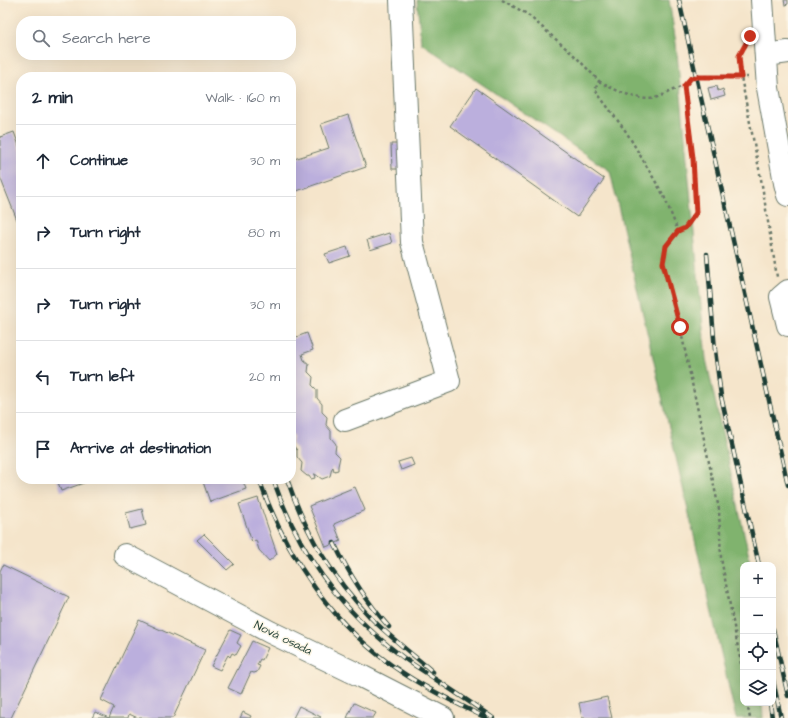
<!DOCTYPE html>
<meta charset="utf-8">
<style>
:root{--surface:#fff;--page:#f6f6f7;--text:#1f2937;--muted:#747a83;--line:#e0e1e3}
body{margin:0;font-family:"Architects Daughter",sans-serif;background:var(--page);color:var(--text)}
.controls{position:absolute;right:12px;bottom:12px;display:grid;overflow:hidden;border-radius:8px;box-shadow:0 4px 16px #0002}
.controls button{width:36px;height:36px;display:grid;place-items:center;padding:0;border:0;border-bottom:1px solid var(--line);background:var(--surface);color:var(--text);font:20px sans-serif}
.stop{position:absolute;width:12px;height:12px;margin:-9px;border:3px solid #c8321e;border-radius:50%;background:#fff}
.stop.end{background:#c8321e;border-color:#fff;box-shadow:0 1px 4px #0008}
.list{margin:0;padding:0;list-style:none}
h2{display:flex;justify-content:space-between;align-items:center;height:52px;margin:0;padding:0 16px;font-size:17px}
h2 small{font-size:13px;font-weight:400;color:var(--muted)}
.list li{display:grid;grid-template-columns:26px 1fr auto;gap:12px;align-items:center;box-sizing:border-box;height:72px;padding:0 16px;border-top:1px solid var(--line)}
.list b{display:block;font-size:15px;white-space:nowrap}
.list em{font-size:13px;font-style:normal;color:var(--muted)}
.icon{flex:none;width:22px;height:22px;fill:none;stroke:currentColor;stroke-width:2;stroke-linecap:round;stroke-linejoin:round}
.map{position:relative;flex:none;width:788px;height:718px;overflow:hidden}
.search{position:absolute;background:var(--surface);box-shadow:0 4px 16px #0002;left:16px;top:16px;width:280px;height:44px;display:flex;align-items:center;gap:10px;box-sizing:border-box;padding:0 14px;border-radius:16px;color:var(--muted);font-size:15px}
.panel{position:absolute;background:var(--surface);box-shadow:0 4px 16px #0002;left:16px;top:72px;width:280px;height:412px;border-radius:16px}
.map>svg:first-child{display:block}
</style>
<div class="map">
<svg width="788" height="718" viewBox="0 0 788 718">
<rect width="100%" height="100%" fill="#fcf5e5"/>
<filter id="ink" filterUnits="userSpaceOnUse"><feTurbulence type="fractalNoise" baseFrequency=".025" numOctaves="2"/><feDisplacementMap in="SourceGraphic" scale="8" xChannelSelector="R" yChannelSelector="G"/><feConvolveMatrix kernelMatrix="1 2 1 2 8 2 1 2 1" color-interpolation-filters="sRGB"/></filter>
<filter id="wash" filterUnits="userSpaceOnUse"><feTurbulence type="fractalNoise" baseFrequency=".012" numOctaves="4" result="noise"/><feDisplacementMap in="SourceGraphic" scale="16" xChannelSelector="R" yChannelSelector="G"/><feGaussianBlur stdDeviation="0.9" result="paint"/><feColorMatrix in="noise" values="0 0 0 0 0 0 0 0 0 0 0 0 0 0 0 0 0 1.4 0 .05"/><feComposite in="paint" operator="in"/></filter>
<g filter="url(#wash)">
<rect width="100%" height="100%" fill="#f5e5cb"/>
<!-- forest -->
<path fill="#80b36e" stroke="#507851" d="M417,0H669L676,43L706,359L749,556V565H743V703H762L763,718H736L610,171L421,43Z"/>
<g id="blocks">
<!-- building -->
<path fill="#bbafdd" d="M784,0H788V4L785,5Z
M717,86L718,91L723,89L725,96L711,100L708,88Z
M476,88L604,179L577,217L450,126Z
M348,115L366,167L291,193V160L329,148L321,124Z
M14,132L21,151V230L0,177V137Z
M391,144H401L402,169H392Z
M389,233L392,243L370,250L367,240Z
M347,247L350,256L329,263L325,254Z
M307,333L313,350L302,354L304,360L309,364L308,372L313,377L312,385L317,390V398L322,404V412L327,417L326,425L331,431V438L336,444L335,452L340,457L338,466V470L334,471L333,467L332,468L330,476L322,479L315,474H314L315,478L311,479L309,476H307L301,471L302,463L297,457V450L292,444L293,436L291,434V339Z
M411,458L414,465L401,470L398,462Z
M57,479H95L61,491Z
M202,479H242L246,489L210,502Z
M355,487L365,510L334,524L341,541L326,547L309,506Z
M258,498L277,554L269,561L259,550L256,540L252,542L239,504Z
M142,509L146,525L130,529L126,513Z
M204,534L234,564L227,570L197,540Z
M3,565L69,597L11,718H0V571Z
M139,620L205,650L173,718H138L129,714L128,718H92L95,712L109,718L114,707L101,700Z
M230,630L241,635L237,643L241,646L236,655L232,653L230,657L228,655L220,670L211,666Z
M252,641L268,648L262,660L260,659L257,665L260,666L257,672L254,673L251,672L241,694L228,688Z
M607,697L612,718H582L579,703Z
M354,703L376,713L373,718H347Z
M299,706L321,717L320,718H293Z
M243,712L251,716L250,718H240Z"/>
</g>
</g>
<g filter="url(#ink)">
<use href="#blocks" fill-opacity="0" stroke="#6a7869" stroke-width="1"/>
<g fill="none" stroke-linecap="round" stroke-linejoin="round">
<defs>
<path id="minor" d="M762,0L768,88L785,183L788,195
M766,55L788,52
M788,291L781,297L788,325
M345,420L449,381L412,242L401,0
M125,555L270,632L363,677L443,718"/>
</defs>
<!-- minor casing -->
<use href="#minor" stroke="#6a7869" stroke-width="24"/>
<!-- path -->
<path stroke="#6a7869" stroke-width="2.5" stroke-dasharray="3 3" stroke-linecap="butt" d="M502,0L527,14L577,58L599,81L595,90L627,133L664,196L678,231L666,246L663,263L680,327L719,509L721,558L743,674
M746,45L739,56L741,77L761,179L777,277
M599,81C611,89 640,102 655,98C664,95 672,90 681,87C688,84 689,79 697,77H748
M678,231L685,228L696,213L693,158L684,86
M747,703L750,718"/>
<!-- minor -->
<use href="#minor" stroke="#fff" stroke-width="22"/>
<defs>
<path id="rail" d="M679,0L788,485
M707,254L715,350L721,396L759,565
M259,479C286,557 334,628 403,673C430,691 458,704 486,718
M273,479C299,553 338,607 400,655C411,664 424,671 435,679C455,692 474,705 493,718
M287,479C306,534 331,576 371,618C390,637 412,654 433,672
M334,543C349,574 367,602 389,627
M773,629L788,696
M773,680L781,718
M770,703L772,718"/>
</defs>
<!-- rail casing -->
<use href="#rail" stroke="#1f3d34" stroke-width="4.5"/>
<!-- rail -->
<use href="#rail" stroke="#fcf5e5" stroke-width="3" stroke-dasharray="9" stroke-linecap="butt"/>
</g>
</g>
<g fill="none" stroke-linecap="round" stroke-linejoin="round" filter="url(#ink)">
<!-- route -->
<path stroke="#c8321e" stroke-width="5" d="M680,327L663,263L666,246L678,231L685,228L696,213L693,158L684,86L691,78L697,77H741L739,56L750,36"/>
</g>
<g text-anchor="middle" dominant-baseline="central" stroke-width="3" stroke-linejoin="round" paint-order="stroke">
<!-- street labels -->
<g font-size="12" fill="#1f3d34" stroke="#fcf5e5">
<text transform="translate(283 638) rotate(26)">Nová osada</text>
</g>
</g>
</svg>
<div class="controls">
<button>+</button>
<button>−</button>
<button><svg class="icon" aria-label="locate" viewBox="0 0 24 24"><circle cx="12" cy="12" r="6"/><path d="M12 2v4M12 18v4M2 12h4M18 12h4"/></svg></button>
<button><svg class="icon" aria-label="layers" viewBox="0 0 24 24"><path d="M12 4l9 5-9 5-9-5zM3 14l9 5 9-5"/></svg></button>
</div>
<div class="stop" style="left:680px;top:327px"></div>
<div class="stop end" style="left:750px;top:36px"></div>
<div class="search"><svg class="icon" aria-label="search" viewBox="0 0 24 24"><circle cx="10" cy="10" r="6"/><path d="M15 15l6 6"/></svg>Search here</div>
<section class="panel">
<h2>2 min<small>Walk · 160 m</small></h2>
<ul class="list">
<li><svg class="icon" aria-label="ahead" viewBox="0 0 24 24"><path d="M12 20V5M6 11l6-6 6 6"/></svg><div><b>Continue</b></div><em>30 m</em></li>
<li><svg class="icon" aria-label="right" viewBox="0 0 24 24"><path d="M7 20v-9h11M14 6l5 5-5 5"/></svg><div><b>Turn right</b></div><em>80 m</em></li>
<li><svg class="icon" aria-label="right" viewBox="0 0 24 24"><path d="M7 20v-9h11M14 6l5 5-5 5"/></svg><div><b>Turn right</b></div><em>30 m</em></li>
<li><svg class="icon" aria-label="left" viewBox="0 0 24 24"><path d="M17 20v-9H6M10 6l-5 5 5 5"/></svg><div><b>Turn left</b></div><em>20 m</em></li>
<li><svg class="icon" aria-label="arrive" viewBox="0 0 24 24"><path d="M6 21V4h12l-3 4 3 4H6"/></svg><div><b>Arrive at destination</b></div></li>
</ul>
</section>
</div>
